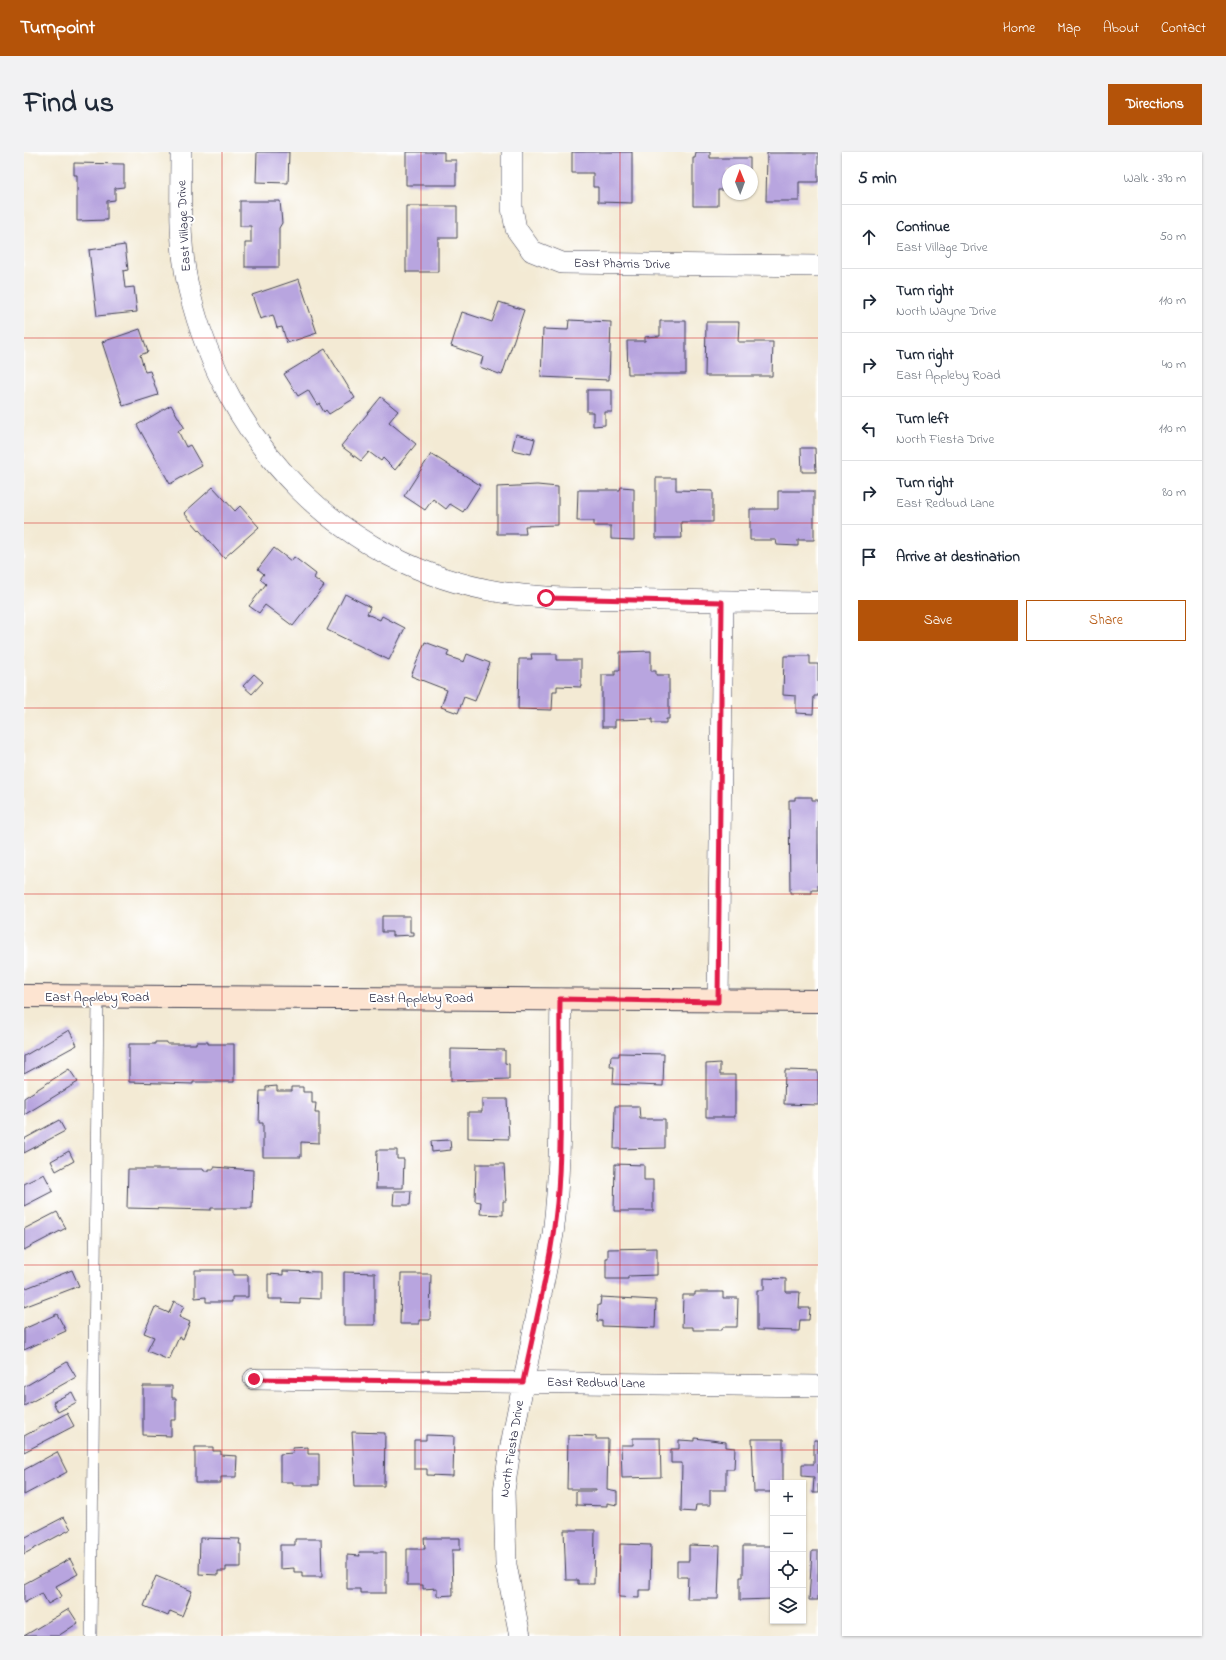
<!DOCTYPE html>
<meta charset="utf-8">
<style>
:root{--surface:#fff;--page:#f2f2f3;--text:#1f2937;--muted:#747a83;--line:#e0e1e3;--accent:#b45309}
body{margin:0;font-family:"Indie Flower",sans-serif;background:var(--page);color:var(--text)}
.controls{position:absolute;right:12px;bottom:12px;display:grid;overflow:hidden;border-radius:0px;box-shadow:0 1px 3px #0004}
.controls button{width:36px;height:36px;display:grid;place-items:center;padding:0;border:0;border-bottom:1px solid var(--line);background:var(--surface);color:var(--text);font:20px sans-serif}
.compass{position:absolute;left:698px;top:12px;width:36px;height:36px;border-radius:50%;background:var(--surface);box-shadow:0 1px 3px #0004;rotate:359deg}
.stop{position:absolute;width:12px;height:12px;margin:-9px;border:3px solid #e11d48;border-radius:50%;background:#fff}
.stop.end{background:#e11d48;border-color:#fff;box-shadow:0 1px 4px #0008}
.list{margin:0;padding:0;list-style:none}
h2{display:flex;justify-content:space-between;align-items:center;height:52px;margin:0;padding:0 16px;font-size:17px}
h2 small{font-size:13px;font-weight:400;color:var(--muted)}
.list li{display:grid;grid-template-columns:26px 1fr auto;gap:12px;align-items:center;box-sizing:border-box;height:64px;padding:0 16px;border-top:1px solid var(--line)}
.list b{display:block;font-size:15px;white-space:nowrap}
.list p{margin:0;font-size:13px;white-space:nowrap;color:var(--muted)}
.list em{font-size:13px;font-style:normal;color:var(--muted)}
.actions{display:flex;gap:8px;padding:12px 16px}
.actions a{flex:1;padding:9px 0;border:1px solid var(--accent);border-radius:0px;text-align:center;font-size:14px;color:var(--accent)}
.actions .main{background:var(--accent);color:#fff}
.icon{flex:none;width:22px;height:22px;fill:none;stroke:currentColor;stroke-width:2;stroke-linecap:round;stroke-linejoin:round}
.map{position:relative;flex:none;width:794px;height:1484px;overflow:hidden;border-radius:0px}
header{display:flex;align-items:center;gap:24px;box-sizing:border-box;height:56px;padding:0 20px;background:var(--accent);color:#fff}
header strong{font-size:19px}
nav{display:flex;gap:22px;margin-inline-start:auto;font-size:14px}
.intro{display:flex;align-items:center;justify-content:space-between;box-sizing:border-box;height:96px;padding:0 24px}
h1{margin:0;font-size:28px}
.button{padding:10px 18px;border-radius:0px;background:var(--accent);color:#fff;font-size:14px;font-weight:700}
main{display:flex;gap:24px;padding:0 24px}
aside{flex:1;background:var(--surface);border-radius:0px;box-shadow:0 1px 3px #0004}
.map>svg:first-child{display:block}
</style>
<header>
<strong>Turnpoint</strong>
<nav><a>Home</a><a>Map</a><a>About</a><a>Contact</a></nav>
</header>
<div class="intro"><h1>Find us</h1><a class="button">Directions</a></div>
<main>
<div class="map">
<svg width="794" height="1484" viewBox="0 0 794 1484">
<rect width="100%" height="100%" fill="#fff"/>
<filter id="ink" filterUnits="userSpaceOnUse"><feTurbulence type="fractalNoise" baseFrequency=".025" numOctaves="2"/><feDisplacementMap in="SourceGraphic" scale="8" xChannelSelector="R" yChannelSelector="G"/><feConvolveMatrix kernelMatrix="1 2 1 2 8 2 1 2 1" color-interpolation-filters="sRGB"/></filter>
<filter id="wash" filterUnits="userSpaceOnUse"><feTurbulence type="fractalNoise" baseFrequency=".012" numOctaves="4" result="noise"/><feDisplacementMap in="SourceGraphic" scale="16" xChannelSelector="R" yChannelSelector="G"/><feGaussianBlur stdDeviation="0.9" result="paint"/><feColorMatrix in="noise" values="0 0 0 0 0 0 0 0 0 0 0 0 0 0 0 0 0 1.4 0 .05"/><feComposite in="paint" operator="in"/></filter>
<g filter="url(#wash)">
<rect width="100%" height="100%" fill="#f3ead4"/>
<g id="blocks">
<!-- building -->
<path fill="#b8a5df" d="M233,0H265L264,31L232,30Z
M382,0H420V8H432V33H382Z
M548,0H608V51L574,50V35H569V21H548Z
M672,0H686V6H726V18H704V38H694V54H669V6H671Z
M743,1H794V30H775V49H742Z
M50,11L100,12V35L91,36V48L83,49V68L53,69V23H50Z
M216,49H256L258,71L255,76V115H221V91H227V74H216Z
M382,54H433V86H414V120H382Z
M101,93L104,118L99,119L101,136L110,135L113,160L73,164L65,98Z
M275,127L293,181L263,191L258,175L253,176L249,163L236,167L228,143Z
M475,150L500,158L478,223L456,215L459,205L427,194L438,160L468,170Z
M545,168L587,170L585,228L517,225L519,177L544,178Z
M636,169H662V222H604L603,189H621V185L636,184Z
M682,170H715L714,190H749L748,224H681Z
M116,177L124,200L116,203L121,220L126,219L134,243L99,254L78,190Z
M301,197L331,246L305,262L302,258L300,260L296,253L297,251L293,253L284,238L274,244L260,222Z
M563,238H588V260H581V273L569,274V260H563Z
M357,245L374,259L365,270L392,292L371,318L359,306L357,309L345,300L337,309L317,294Z
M147,253L160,275L154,279L162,295L166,293L178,314L146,332L113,273Z
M492,282L511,287L507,302L488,298Z
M777,296H791L792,320H778Z
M407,302L456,333L439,360L426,352L422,357L409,347L401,358L380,344Z
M632,326H652V338L689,339V370H657L658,386H632Z
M513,333L534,335V373L501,374L502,382H473V335Z
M189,335L211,359L216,354L235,375L200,406L160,361Z
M597,335L610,336V388L587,387V374H570V369H553L554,338H596Z
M754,339H790V388H774V394L753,393L752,388H726V357H754Z
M250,396L267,409L270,405L292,422L290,426L300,434L269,474L241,453L235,461L225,454L242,432L236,427L240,422L234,417Z
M321,442L346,455L343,462L356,468L358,464L381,476L365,508L303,478Z
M401,490L425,499L423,504L440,510L443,502L466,511L451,549L440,545L434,561L417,555L423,538L387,524Z
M627,499V519H632V523H645V567H642V571H628V567L591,568V575H578V523H591V518H596V500Z
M507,502H533V508H557V535L533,534V539H529L528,558L494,557L495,507H508Z
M760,504H786V512H794V544H790L789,562L772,561V544L759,543Z
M230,522L239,530L228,542L219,534Z
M771,645H788V648H794V738H788V741H766L765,648H771Z
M358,764H386V780H390V783L368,784V780H358Z
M45,878L53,893L0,922V904Z
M131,890H143V892H172V890H184V892H210V930H169V932L105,930V892H131Z
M427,897L481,898V911L485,912V927L427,929Z
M595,901L640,902L639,934L589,932L590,915H586L587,904H595Z
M696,911V923H711V965H682V912Z
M45,917L54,930L0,963V946Z
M761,918L794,919V953L760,952Z
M253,934V939H268V935H279V940H288V951H292L291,961H295V991L277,990V1005H239V971H235L236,939H242V935Z
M458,947H483L485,987L444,986V960H458Z
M591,954H615L616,967H641V996L590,997Z
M35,968L41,979L0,1001V987Z
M426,988L427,998L408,1000L407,989Z
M353,998H373V1007H380L379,1036H352Z
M45,999L50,1009L32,1019L27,1009Z
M452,1012H480L482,1049H479V1063L456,1062L457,1050L451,1049Z
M591,1012L620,1013V1028H629V1059H590Z
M190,1015L229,1018L228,1056H187V1058L103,1056L104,1017H179L180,1019H185V1017H190Z
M20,1022L29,1039L0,1054V1032Z
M370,1039H387L386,1053H369Z
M33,1060L42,1076L0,1098V1077Z
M633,1096V1123L604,1124V1127H582V1106H584V1097Z
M48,1118L55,1134L0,1155V1137Z
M171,1118H209V1123H224V1145H208V1150H182V1145L171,1146Z
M259,1119L296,1120V1147L276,1146V1152L258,1151V1147H244V1122L259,1123Z
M320,1120L351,1121V1173H320Z
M377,1122H407L406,1168H395V1172H376Z
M740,1126L762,1127V1140H776L775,1156H786L785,1168H776L775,1179L733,1178V1138H740Z
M671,1140H699V1146H714L713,1175H699L698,1178H669V1175H658L659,1143H671Z
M577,1145L632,1148L631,1176L578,1174V1169H573L574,1153H576Z
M150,1149L160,1154L155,1165L166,1170L159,1187L155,1185L145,1208L123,1199L130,1185L120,1181L131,1155L145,1161Z
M33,1162L42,1179L0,1198V1177Z
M43,1210L52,1225L0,1254V1235Z
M119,1234H148V1246H152V1268H147V1284L119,1283Z
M48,1240L53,1250L34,1260L29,1250Z
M43,1261L50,1274L0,1300V1284Z
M328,1280L361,1281L360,1334H331Z
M402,1283L430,1284L429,1324L403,1323V1317H390V1288H402Z
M544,1283L572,1284V1287H584L583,1338L593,1340V1353L583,1351V1354L552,1353V1339H572V1337H543Z
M609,1286H636L637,1325L598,1326L597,1293H609Z
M671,1286L702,1290V1295L711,1296L710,1317H702V1338H686V1353H672L671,1360L657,1359L658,1311H647V1297H655V1288L671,1289Z
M728,1287H759V1331H749V1340H730Z
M790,1288H794V1341H789L790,1325L778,1324V1312H790Z
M171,1295H189V1299H197V1303L213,1304L212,1325H197V1331H171Z
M284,1295V1302H295V1333H269V1330H256V1302L269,1301L268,1296Z
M33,1300L43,1320L0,1343V1318Z
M40,1365L47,1377L0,1402V1386Z
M540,1378H571L570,1432H554V1428H542Z
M176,1386L216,1387L215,1392H217V1415H202V1419H194V1423L175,1422Z
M400,1386H436V1398H428L429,1443L413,1444V1436L399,1437V1433H383V1397H401Z
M271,1387H297L298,1425H278V1420H270V1416L256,1417V1393H271Z
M596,1392L627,1393L626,1438H615V1446L595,1445Z
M665,1393L696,1394L694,1447H663L664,1425H653V1409H665Z
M719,1394H749L748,1447L716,1448V1425H719Z
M788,1399H794V1448H785Z
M335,1400H362V1441H336V1437H323V1403L336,1404Z
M46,1407L54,1422L32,1434L38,1444L24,1452L18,1441L0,1451V1432Z
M132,1424L168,1439L158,1464L146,1459L144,1464L120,1454Z
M45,1457L54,1471L34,1484H0Z"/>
</g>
</g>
<g filter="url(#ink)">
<use href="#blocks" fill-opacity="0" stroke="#414052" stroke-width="1"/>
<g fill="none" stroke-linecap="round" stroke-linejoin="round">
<defs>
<path id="lane" d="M67,1484L74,845"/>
<path id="street" d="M157,0C157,45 154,93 165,138C202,292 317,414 476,440C517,447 559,446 600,447C665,449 729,449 794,450
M488,0V56L492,77L508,99L538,111L794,114
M694,850L699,449
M230,1227L794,1234
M496,1484L482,1413L480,1339L486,1298L529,1082C539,1004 535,926 537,847"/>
<path id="secondary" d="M0,844L794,849"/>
</defs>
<!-- lane casing -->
<use href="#lane" stroke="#414052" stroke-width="12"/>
<!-- street casing -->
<use href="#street" stroke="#414052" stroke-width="22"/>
<!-- secondary casing -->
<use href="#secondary" stroke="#414052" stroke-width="24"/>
<!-- lane -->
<use href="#lane" stroke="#fff" stroke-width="11"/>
<!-- street -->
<use href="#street" stroke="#fff" stroke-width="21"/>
<!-- secondary -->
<use href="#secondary" stroke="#fde4d1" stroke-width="22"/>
</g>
</g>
<g fill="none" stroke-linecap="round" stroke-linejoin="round" filter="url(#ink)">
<!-- route -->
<path stroke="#e11d48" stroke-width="5" d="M230,1227L499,1230C511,1171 527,1111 533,1051C539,984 535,915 536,847L694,850L698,450L522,446"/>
</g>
<!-- grid -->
<path fill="none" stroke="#d62828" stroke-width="1" stroke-opacity="0.55" d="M198,0V1484M397,0V1484M596,0V1484M0,186H794M0,371H794M0,556H794M0,742H794M0,928H794M0,1113H794M0,1298H794"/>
<g text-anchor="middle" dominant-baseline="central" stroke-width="4" stroke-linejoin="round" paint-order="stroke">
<!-- street labels -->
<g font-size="13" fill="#22223b" stroke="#fff">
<text transform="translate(160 74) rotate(-93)">East Village Drive</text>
<text transform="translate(598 112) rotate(1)">East Pharris Drive</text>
<text x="73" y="845">East Appleby Road</text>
<text x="397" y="846">East Appleby Road</text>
<text transform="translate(572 1231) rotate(1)">East Redbud Lane</text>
<text transform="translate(488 1297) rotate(-81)">North Fiesta Drive</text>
</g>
</g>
</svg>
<div class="controls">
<button>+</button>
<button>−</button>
<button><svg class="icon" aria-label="locate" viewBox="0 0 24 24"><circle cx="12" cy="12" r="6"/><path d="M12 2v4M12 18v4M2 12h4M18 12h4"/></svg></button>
<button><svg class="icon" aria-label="layers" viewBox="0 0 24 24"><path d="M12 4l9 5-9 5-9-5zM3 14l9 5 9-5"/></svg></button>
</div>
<svg class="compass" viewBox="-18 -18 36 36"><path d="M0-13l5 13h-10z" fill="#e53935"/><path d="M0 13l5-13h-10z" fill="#747a83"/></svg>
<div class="stop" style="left:522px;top:446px"></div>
<div class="stop end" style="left:230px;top:1227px"></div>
</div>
<aside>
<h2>5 min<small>Walk · 390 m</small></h2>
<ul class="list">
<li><svg class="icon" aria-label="ahead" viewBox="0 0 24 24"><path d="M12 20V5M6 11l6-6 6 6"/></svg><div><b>Continue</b><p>East Village Drive</p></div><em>50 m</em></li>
<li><svg class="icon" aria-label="right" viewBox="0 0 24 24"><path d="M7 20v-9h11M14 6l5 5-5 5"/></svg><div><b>Turn right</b><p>North Wayne Drive</p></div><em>110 m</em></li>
<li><svg class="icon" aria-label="right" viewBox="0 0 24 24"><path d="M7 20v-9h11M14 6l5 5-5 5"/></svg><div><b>Turn right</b><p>East Appleby Road</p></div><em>40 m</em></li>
<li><svg class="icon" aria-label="left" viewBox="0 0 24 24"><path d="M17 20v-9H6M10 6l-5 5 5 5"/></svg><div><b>Turn left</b><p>North Fiesta Drive</p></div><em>110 m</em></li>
<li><svg class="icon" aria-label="right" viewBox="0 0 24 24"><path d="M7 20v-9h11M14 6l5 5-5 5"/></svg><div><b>Turn right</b><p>East Redbud Lane</p></div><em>80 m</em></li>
<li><svg class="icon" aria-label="arrive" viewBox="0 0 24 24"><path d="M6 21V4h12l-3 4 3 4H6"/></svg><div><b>Arrive at destination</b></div></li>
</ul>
<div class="actions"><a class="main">Save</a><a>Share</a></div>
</aside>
</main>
